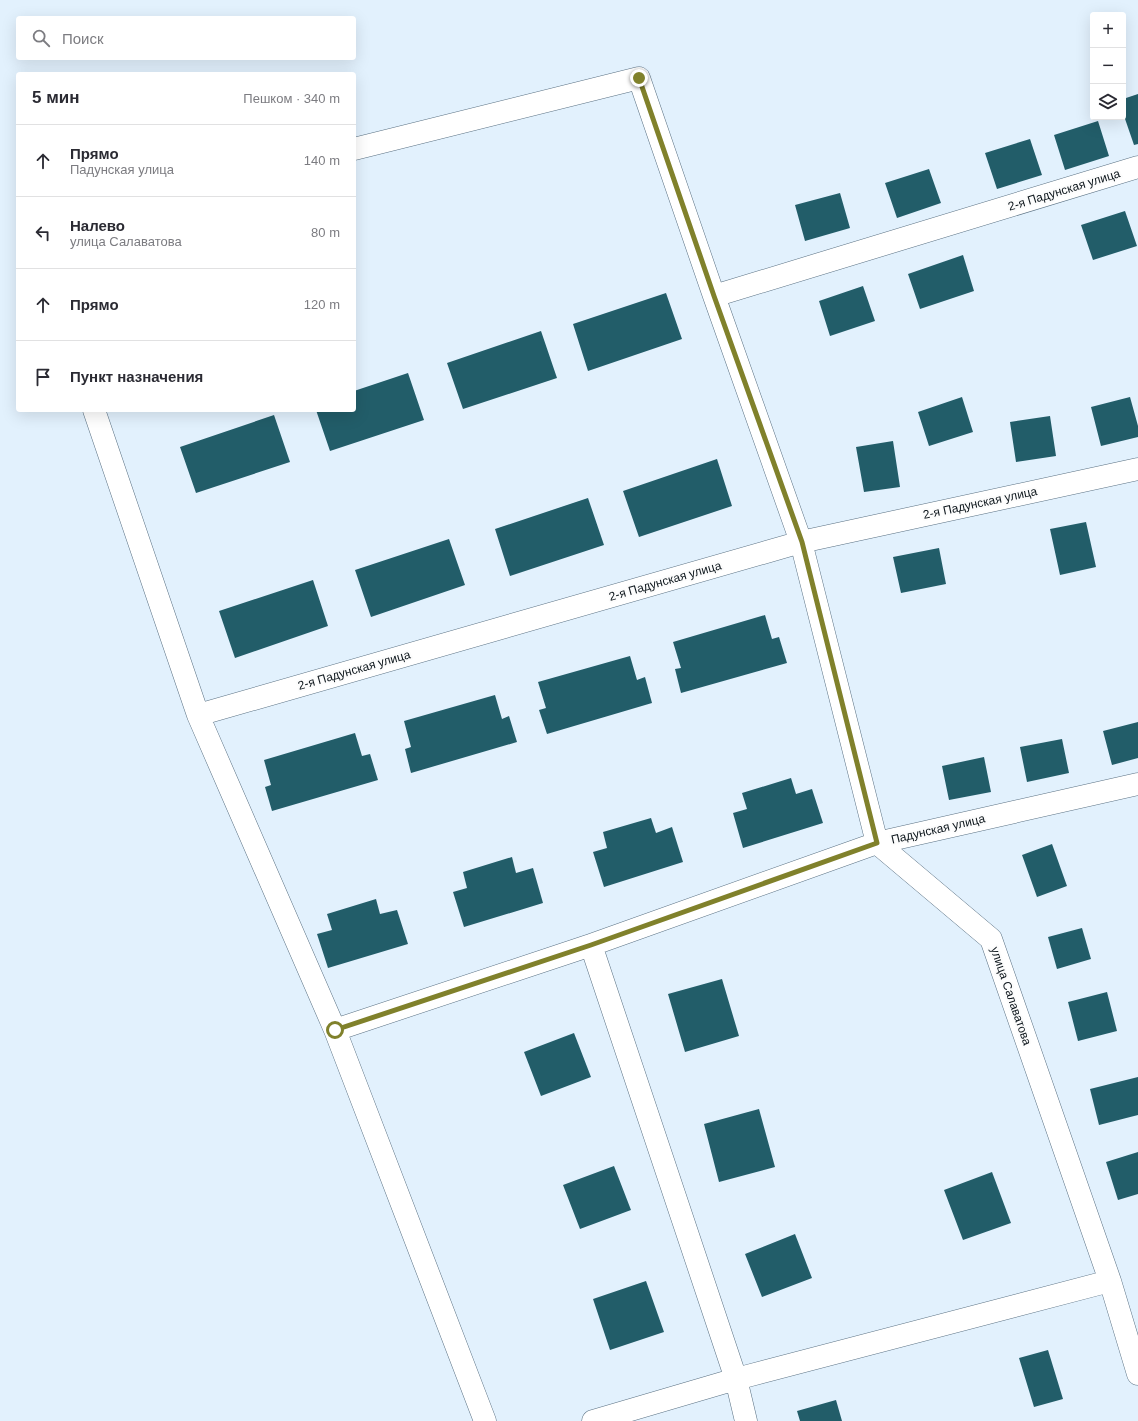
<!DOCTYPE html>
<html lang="ru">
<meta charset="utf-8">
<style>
:root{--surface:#fff;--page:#f2f2f3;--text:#2b2b33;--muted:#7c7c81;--line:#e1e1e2}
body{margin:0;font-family:Arial,sans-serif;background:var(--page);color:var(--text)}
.controls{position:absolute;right:12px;top:12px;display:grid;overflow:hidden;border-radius:4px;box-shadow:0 4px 16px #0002}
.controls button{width:36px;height:36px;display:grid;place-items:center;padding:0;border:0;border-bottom:1px solid var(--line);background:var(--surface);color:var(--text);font:20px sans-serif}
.stop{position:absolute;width:12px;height:12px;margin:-9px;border:3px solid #80812b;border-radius:50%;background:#fff}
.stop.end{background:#80812b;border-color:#fff;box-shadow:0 1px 4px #0008}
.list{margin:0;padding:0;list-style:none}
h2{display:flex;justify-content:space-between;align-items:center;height:52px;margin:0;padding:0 16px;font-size:17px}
h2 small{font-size:13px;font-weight:400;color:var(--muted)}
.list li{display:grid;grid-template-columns:26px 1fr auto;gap:12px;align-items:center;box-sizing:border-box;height:72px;padding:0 16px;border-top:1px solid var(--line)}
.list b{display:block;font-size:15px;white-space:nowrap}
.list p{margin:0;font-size:13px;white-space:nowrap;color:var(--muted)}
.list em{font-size:13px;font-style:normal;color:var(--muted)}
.icon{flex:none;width:22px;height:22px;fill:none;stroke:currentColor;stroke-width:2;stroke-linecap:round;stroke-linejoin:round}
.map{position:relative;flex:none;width:1138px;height:1421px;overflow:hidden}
.search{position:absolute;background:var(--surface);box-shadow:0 4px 16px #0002;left:16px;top:16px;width:340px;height:44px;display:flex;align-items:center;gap:10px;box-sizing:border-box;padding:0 14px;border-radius:4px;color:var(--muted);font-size:15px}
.panel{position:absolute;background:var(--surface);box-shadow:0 4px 16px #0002;left:16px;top:72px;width:340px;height:340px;border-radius:4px}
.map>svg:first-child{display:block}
</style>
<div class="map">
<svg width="1138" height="1421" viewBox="0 0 1138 1421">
<rect width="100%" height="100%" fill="#e2f1fd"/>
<!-- building -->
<path fill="#225d69" d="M1138,94V144L1134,145L1123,113V99Z
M1098,121L1109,156L1065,170L1054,135Z
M1030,139L1042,175L997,189L985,153Z
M929,169L941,203L897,218L885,183Z
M840,193L850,228L805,241L795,205Z
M1125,211L1137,246L1093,260L1081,225Z
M963,255L974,291L920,309L908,274Z
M863,286L875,321L830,336L819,301Z
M666,293L682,339L588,371L573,324Z
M541,331L557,378L463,409L447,363Z
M408,373L424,420L330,451L316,410H354V391Z
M962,397L973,432L929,446L918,412Z
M1130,397L1138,426V437L1101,446L1091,407Z
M274,415L290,462L196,493L180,447Z
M1050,416L1056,456L1016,462L1010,422Z
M893,441L900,487L864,492L856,447Z
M717,459L732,506L639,537L623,491Z
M588,498L604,545L510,576L495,529Z
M1086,522L1096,567L1060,575L1050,529Z
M449,539L465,585L371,617L355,570Z
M939,548L946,584L901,593L893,557Z
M313,580L328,626L235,658L219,611Z
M765,615L772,639L779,637L787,663L681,693L675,669L681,668L673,642Z
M630,656L637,680L645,677L652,703L547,734L539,710L546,708L538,682Z
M495,695L502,719L509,716L517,742L411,773L405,749L411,747L404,721Z
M1138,722V758L1112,765L1103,731Z
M355,733L362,756L370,754L378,780L272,811L265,787L271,785L264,760Z
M1062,739L1069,773L1027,782L1020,747Z
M984,757L991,792L949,800L942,766Z
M791,778L796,794L812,789L823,823L743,848L733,813L747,809L742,793Z
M651,818L656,833L672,827L683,862L604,887L593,852L607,848L603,832Z
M1052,844L1067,886L1037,897L1022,855Z
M512,857L516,873L533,868L543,903L464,927L453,892L467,888L463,872Z
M376,899L380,914L397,910L408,944L328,968L317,934L332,930L327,914Z
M1082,928L1091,959L1057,969L1048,937Z
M722,979L739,1036L685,1052L668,994Z
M1107,992L1117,1031L1078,1041L1068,1002Z
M574,1033L591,1077L541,1096L524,1052Z
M1138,1077V1115L1099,1125L1090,1089Z
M759,1109L775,1167L719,1182L704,1124Z
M1138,1152V1194L1118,1200L1106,1162Z
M614,1166L631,1210L580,1229L563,1185Z
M992,1172L1011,1223L963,1240L944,1190Z
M795,1234L812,1278L762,1297L745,1254Z
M646,1281L664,1332L610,1350L593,1299Z
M1048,1350L1063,1399L1034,1407L1019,1358Z
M836,1400L842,1421H800L797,1411Z"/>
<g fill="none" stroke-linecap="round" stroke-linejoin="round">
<defs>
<path id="minor" d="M354,149L639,78L714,296L801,542L877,843L991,939L1110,1281L1138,1374
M714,296L1138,167
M94,410L198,715L335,1030L485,1421
M198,715L801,542L1138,469
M591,945L736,1379L746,1421
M335,1030L591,945L877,843L1138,784
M593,1421L736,1379L1110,1281"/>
</defs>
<!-- minor casing -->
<use href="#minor" stroke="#5a7183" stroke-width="23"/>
<!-- minor -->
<use href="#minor" stroke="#fff" stroke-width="22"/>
</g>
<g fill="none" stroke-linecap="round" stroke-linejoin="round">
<!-- route -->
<path stroke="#80812b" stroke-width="5" d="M335,1030L591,945L877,843L802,542L714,296L639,78"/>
</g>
<g text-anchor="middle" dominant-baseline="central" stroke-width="4" stroke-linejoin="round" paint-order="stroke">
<!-- street labels -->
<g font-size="12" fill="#0c151b" stroke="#fcfcfc">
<text transform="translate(1064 190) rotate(-17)">2-я Падунская улица</text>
<text transform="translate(980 503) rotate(-12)">2-я Падунская улица</text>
<text transform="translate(665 581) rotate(-16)">2-я Падунская улица</text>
<text transform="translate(354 670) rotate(-16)">2-я Падунская улица</text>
<text transform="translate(938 829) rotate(-13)">Падунская улица</text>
<text transform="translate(1011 996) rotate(71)">улица Салаватова</text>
</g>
</g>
</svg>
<div class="controls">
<button>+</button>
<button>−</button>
<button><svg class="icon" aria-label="layers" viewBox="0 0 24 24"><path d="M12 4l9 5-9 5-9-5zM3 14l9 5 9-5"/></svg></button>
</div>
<div class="stop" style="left:335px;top:1030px"></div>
<div class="stop end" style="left:639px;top:78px"></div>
<div class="search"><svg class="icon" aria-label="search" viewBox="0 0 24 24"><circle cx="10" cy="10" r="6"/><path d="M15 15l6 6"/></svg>Поиск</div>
<section class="panel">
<h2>5 мин<small>Пешком · 340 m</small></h2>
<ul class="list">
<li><svg class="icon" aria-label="ahead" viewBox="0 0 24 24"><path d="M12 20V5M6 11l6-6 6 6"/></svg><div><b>Прямо</b><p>Падунская улица</p></div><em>140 m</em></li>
<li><svg class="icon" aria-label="left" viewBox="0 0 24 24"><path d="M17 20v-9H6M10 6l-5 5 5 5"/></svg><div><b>Налево</b><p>улица Салаватова</p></div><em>80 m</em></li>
<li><svg class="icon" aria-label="ahead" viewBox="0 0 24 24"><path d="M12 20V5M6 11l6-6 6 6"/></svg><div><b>Прямо</b></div><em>120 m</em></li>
<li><svg class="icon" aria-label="arrive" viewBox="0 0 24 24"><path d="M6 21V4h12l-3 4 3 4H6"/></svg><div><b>Пункт назначения</b></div></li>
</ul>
</section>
</div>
